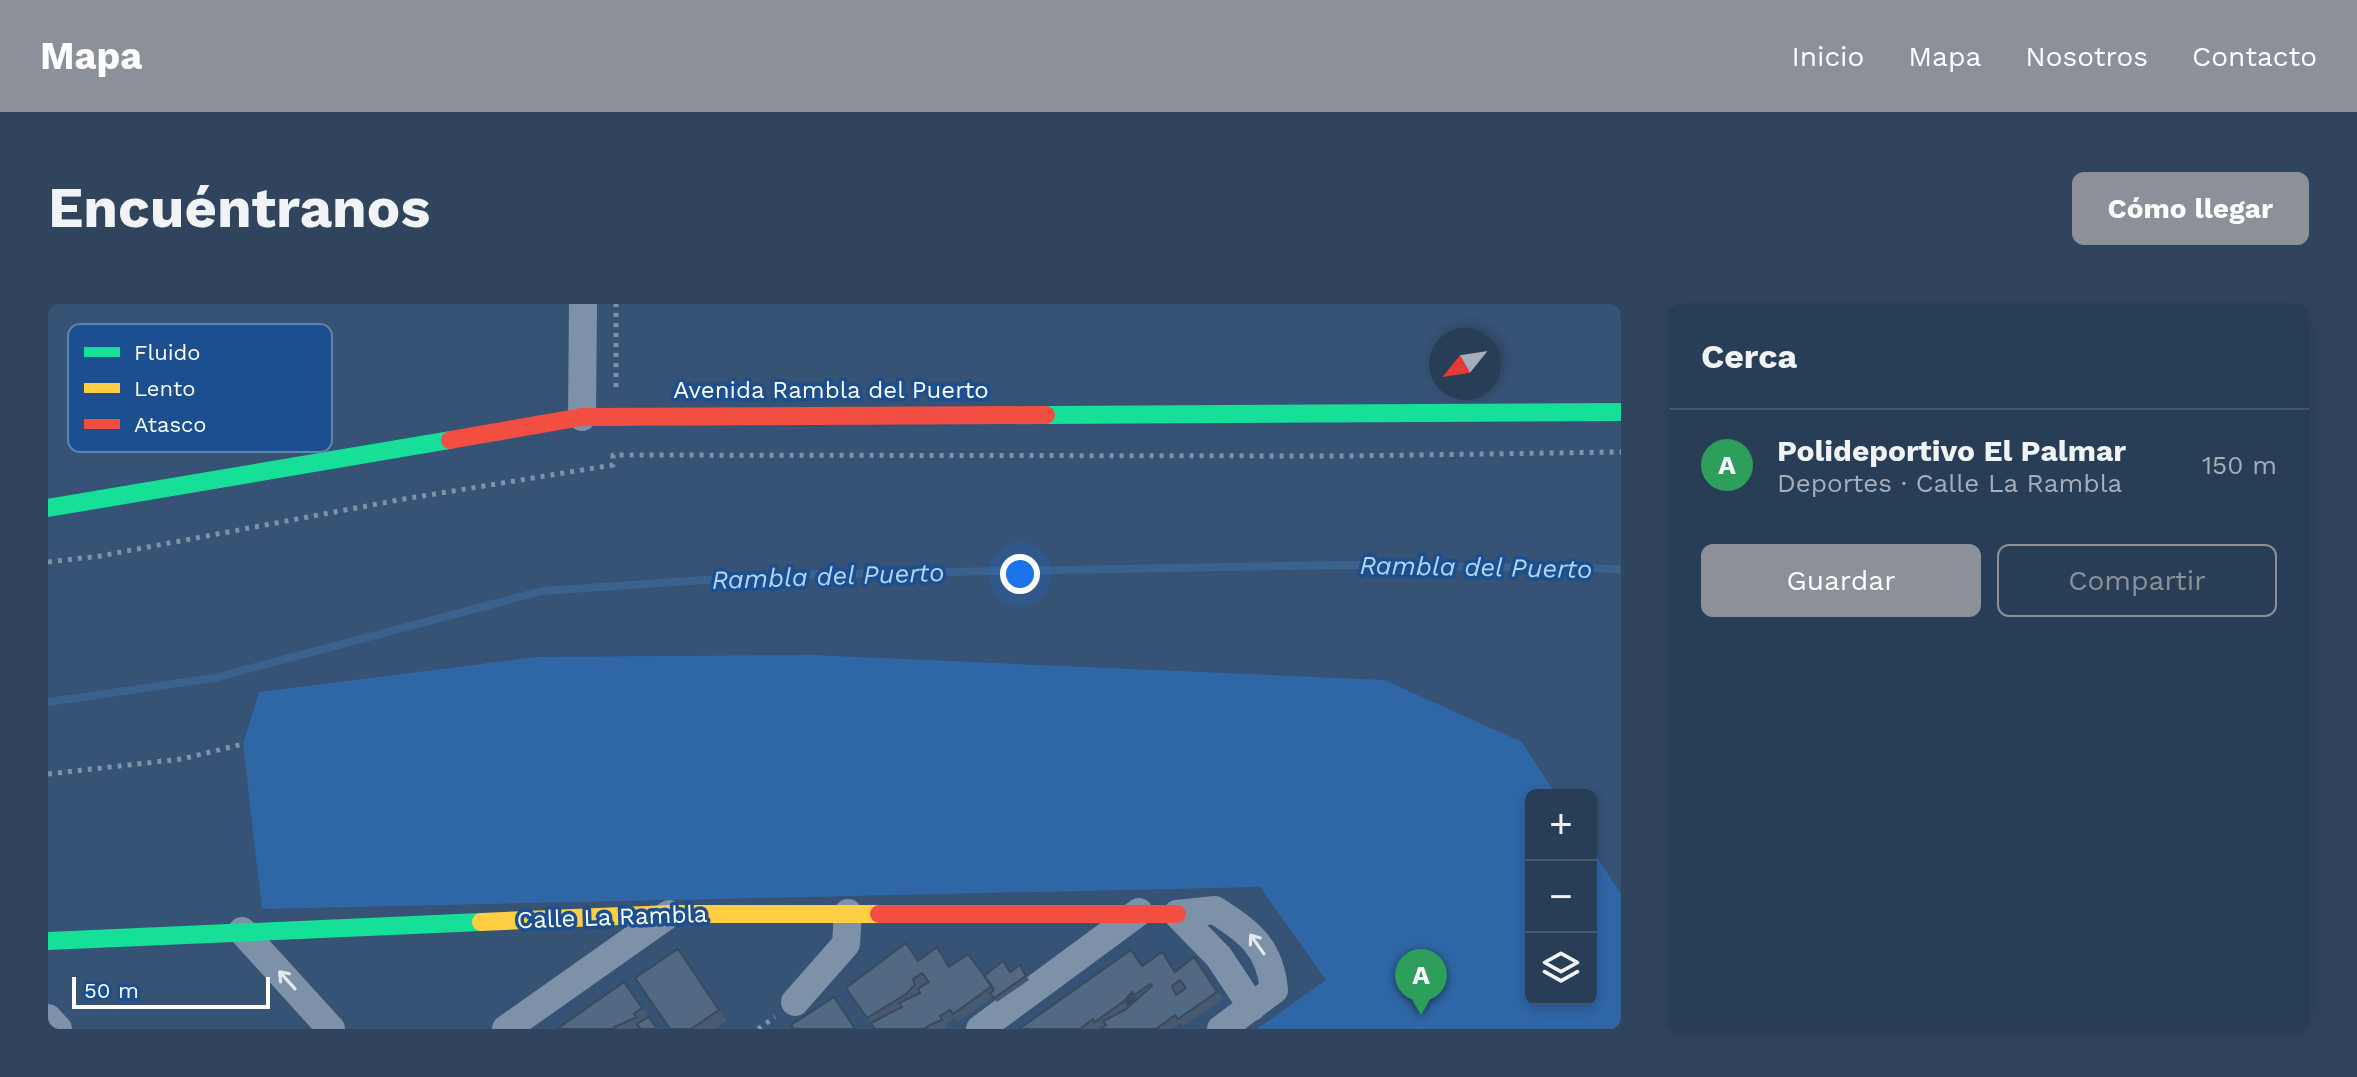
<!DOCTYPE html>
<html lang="es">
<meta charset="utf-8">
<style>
:root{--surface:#283e57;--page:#30455d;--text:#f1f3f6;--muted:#a5aeba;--line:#44576d;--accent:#8c9099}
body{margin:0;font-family:"Work Sans",sans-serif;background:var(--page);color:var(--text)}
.controls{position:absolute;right:24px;bottom:24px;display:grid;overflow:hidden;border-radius:12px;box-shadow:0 4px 12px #0003}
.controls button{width:72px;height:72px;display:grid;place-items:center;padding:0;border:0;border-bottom:2px solid var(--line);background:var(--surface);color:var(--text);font:40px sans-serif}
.compass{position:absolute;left:1381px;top:24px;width:72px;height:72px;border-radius:50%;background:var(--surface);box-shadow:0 4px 12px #0003;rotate:240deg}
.scale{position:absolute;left:24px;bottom:20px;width:198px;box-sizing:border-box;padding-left:8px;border:4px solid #fff;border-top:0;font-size:22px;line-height:28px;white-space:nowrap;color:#fff;-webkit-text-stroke:6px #1b4f8f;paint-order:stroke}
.you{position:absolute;left:972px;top:270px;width:28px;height:28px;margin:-20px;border:6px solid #fff;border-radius:50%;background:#1a73e8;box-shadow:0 0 0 12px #1a73e833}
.badge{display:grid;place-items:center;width:52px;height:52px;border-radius:50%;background:var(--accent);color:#fff;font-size:26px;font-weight:700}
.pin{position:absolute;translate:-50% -66px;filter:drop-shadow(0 2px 4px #0008)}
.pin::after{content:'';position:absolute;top:42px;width:28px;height:24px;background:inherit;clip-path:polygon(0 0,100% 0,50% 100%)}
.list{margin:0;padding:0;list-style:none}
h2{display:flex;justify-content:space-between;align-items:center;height:104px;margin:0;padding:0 32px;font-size:34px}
h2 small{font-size:26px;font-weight:400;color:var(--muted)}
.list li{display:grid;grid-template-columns:52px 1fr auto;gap:24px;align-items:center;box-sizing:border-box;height:112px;padding:0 32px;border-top:2px solid var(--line)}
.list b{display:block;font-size:30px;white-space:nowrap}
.list p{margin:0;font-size:26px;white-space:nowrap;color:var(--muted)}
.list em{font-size:26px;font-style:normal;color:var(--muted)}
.actions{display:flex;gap:16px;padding:24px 32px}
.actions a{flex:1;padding:18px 0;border:2px solid var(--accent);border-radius:12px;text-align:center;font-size:28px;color:var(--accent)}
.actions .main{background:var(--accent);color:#fff}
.icon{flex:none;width:44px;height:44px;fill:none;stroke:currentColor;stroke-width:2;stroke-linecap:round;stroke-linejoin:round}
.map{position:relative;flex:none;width:1573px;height:725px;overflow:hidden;border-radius:12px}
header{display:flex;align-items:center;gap:48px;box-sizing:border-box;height:112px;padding:0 40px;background:var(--accent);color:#fff}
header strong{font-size:38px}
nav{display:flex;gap:44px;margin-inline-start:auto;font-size:28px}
.intro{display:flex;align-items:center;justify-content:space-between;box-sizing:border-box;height:192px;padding:0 48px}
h1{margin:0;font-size:56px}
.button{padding:20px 36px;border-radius:12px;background:var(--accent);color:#fff;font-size:28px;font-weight:700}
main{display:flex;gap:48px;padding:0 48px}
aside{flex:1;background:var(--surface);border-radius:12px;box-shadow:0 4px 12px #0003}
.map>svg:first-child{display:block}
</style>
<header>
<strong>Mapa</strong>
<nav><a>Inicio</a><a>Mapa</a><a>Nosotros</a><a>Contacto</a></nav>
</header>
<div class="intro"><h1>Encuéntranos</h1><a class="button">Cómo llegar</a></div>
<main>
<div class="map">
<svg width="1573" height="725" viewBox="0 0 1573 725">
<rect width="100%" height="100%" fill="#365274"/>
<!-- green -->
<path fill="#2f66a5" d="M764,351L1336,376L1474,438L1508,491H1483V695H1543V544L1573,590V725H1209L1278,676L1212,583L214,605L195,440L211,388L487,353Z"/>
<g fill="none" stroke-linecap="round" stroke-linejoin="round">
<!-- stream -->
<path stroke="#3b618d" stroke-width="8" d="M0,398L166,374L494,287L732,271L1295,261L1573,265"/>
<!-- path -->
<path stroke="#7d92a8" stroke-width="5" stroke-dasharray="4 6" stroke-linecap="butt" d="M568,83V0
M0,258L52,252L356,195L565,161V151L1297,152L1573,148
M0,470L134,455L195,440
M710,725L727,713"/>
<!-- street -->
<path stroke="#7d92a8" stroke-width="28" d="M534,113L535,0
M194,627L283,725
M747,698L798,640L800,609
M0,714L10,725
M458,725L621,610
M932,725L1091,608
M1173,725L1226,686C1222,643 1201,628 1167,606L1129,610L1171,653L1204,703"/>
<!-- fast -->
<path stroke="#16e098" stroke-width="18" d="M998,111L1573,108
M0,204L402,136
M0,637L433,618"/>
<!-- slow -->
<path stroke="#ffcf43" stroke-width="18" d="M433,618L622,610H831"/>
<!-- jam -->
<path stroke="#f24e42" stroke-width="18" d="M402,136L534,113L998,111
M831,610H1129"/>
</g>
<!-- wall -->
<path fill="#475a72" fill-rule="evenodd" d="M630,645L679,717L666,725H622Z
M1146,653L1175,695L1135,722L1133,719L1123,725H971L1094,662L1127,668Z
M870,657L902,663L936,672L962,668L972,661L981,676L949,698L945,693L910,718L907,714L898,720L899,723L895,725H827L798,684ZM879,676L881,678L871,684L870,683Z
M576,678L600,712L591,717L592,718L601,713L592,724L591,722L585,725H509Z"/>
<!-- shaded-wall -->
<path fill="#394a5c" d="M1084,688L1089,695L1081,705L1076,697Z"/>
<!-- building -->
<path fill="#526984" stroke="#394a5c" stroke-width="2" fill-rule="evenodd" d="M858,639L870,657L889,643L901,663L920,650L944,682L905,710L902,706L892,712L894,716L882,721L876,725H827L823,719L854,703L851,699L872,689L870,685L881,678L874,669L865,675L867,681L858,690L819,714L798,684Z
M630,645L671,706L643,725H622L587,674Z
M1083,646L1094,662L1114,648L1127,668L1146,653L1169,688L1130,715L1127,711L1108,725H1052L1058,721L1055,717L1077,706L1104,682L1102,680L1086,691L1084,688L1076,697L1047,718L1045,715L1032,725H971ZM1132,676L1138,684L1128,691L1124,682Z
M955,657L962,668L972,661L978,672L946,694L942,689L946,686L936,672Z
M576,678L594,704L586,710L589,713L566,723L568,725H509Z
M786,693L807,725H746L743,721Z
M601,713L609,725H590L592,724L589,720Z"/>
<!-- one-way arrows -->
<defs><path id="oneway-shaft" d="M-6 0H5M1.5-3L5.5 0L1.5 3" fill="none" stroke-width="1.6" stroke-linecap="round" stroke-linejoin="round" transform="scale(2)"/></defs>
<g stroke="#e5e9ee">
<use href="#oneway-shaft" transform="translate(1209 640) rotate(-125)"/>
<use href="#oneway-shaft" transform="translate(239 676) rotate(-132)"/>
</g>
<g text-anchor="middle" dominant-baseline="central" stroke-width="7" stroke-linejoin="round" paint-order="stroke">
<!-- street labels -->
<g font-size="24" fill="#fff" stroke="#1b4f8f">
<text x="783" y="86">Avenida Rambla del Puerto</text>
<text transform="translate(564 613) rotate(-2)">Calle La Rambla</text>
</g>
<!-- water labels -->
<g font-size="26" font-style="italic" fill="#b5d3f5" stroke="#1b4f8f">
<text transform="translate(1428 263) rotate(1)">Rambla del Puerto</text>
<text transform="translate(780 272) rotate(-2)">Rambla del Puerto</text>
</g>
</g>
<!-- legend -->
<rect x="20" y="20" width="264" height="128" rx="12" fill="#1b4f8f" stroke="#5f84b1" stroke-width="2"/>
<rect x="36" y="43" width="36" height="10" fill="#16e098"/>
<rect x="36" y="79" width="36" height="10" fill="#ffcf43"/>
<rect x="36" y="115" width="36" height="10" fill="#f24e42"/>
<g font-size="22" fill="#fff">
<text x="86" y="56">Fluido</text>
<text x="86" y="92">Lento</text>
<text x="86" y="128">Atasco</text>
</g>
</svg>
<div class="controls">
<button>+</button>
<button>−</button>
<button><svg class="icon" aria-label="layers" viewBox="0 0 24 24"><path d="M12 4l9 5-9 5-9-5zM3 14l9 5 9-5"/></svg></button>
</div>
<svg class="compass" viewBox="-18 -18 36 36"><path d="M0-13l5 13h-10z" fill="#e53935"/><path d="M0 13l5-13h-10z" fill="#a5aeba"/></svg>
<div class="scale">50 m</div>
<div class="you"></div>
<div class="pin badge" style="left:1373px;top:711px;background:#2e9e5b">A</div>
</div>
<aside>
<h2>Cerca<small></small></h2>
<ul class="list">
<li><span class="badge" style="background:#2e9e5b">A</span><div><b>Polideportivo El Palmar</b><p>Deportes · Calle La Rambla</p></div><em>150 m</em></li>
</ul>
<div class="actions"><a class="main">Guardar</a><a>Compartir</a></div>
</aside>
</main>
